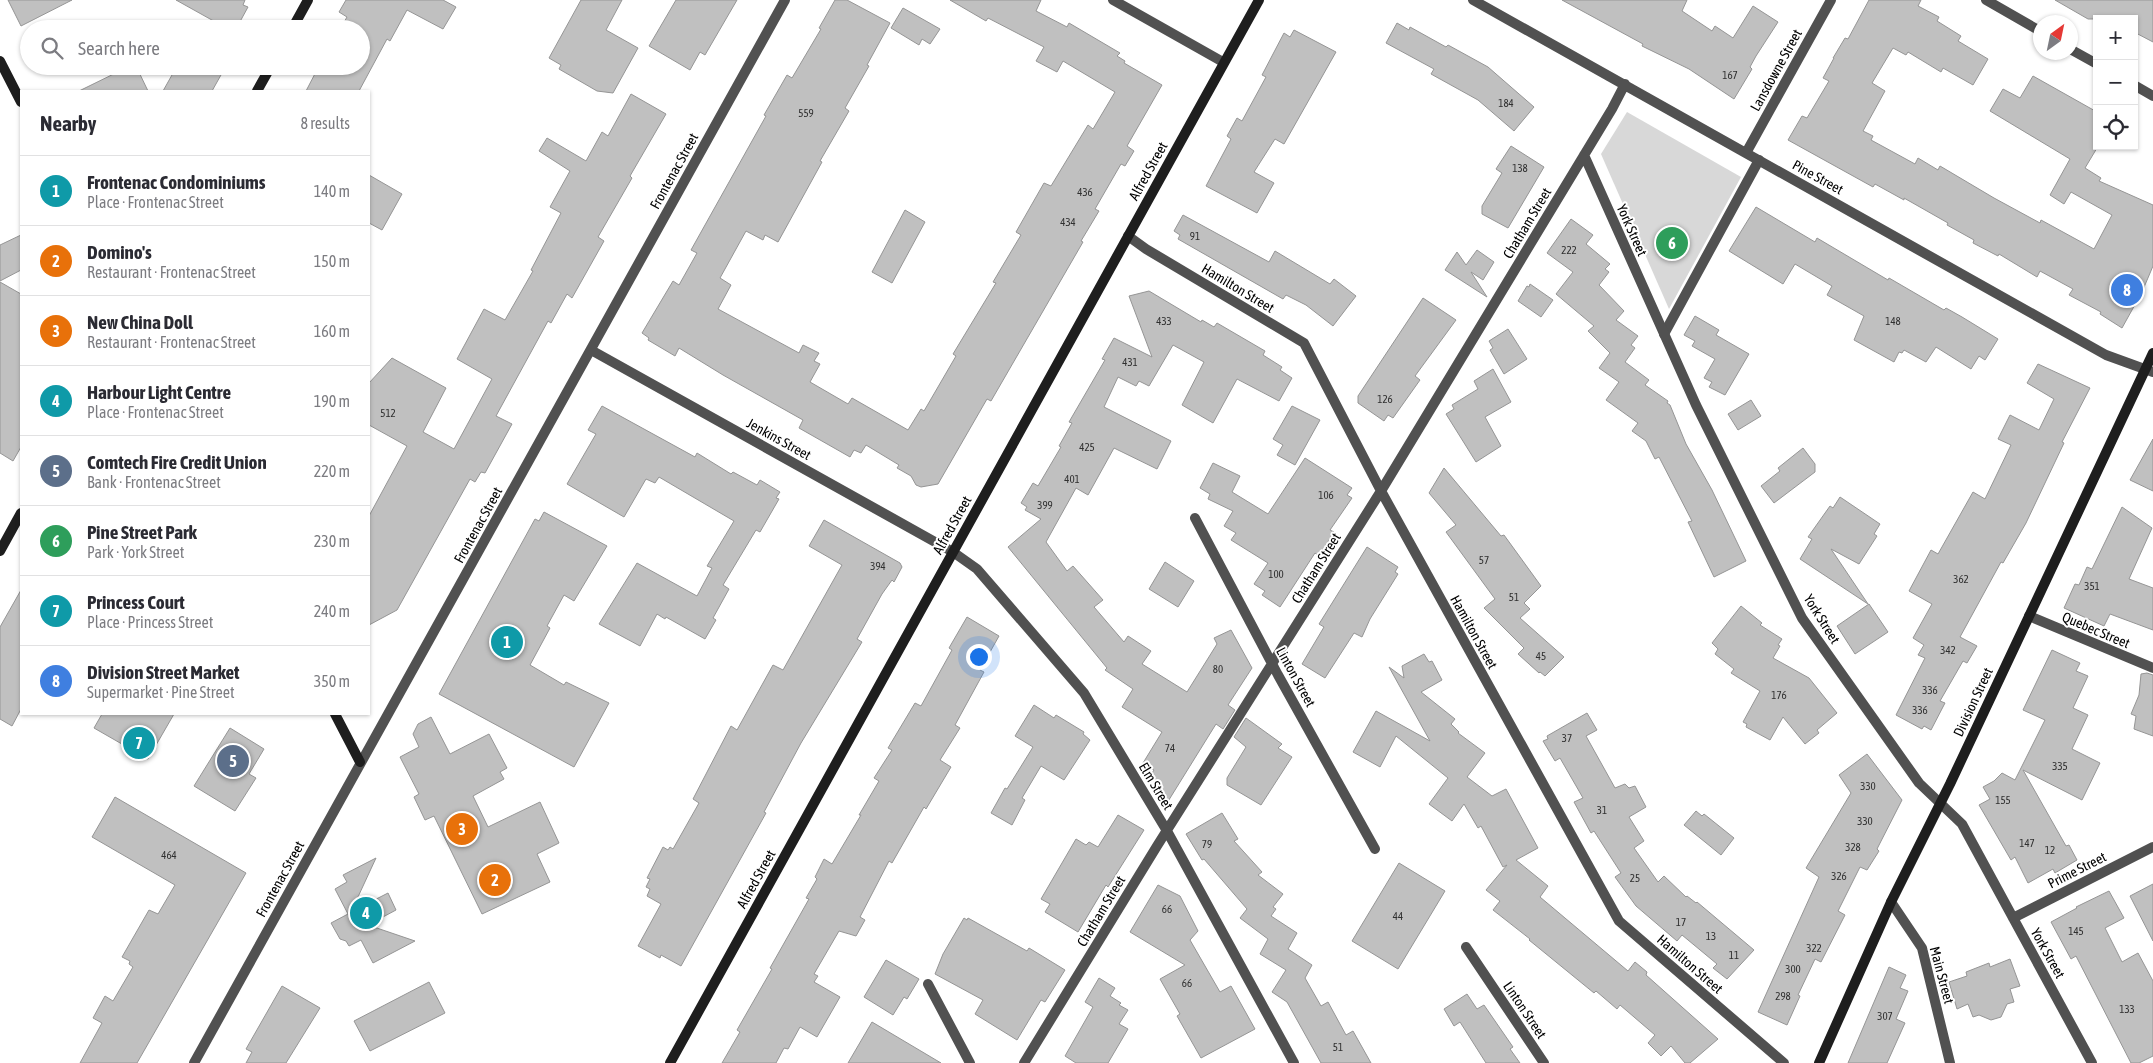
<!DOCTYPE html>
<meta charset="utf-8">
<style>
:root{--surface:#fff;--page:#f7f7f7;--text:#2b2b33;--muted:#7c7c81;--line:#e1e1e2;--accent:#2563eb}
body{margin:0;font-family:"Asap Condensed",sans-serif;background:var(--page);color:var(--text)}
.controls{position:absolute;right:15px;top:15px;display:grid;overflow:hidden;border-radius:0px;box-shadow:0 1px 4px #0004}
.controls button{width:45px;height:45px;display:grid;place-items:center;padding:0;border:0;border-bottom:1px solid var(--line);background:var(--surface);color:var(--text);font:25px sans-serif}
.compass{position:absolute;left:2033px;top:15px;width:45px;height:45px;border-radius:50%;background:var(--surface);box-shadow:0 1px 4px #0004;rotate:33deg}
.you{position:absolute;left:978px;top:656px;width:18px;height:18px;margin:-12px;border:4px solid #fff;border-radius:50%;background:#1a73e8;box-shadow:0 0 0 8px #1a73e833}
.badge{display:grid;place-items:center;width:32px;height:32px;border-radius:50%;background:var(--accent);color:#fff;font-size:16px;font-weight:700}
.pin{position:absolute;translate:-50% -50%;border:2px solid #fff;box-shadow:0 1px 5px #0006}
.list{margin:0;padding:0;list-style:none}
h2{display:flex;justify-content:space-between;align-items:center;height:65px;margin:0;padding:0 20px;font-size:21px}
h2 small{font-size:16px;font-weight:400;color:var(--muted)}
.list li{display:grid;grid-template-columns:32px 1fr auto;gap:15px;align-items:center;box-sizing:border-box;height:70px;padding:0 20px;border-top:1px solid var(--line)}
.list b{display:block;font-size:19px;white-space:nowrap}
.list p{margin:0;font-size:16px;white-space:nowrap;color:var(--muted)}
.list em{font-size:16px;font-style:normal;color:var(--muted)}
.icon{flex:none;width:28px;height:28px;fill:none;stroke:currentColor;stroke-width:2;stroke-linecap:round;stroke-linejoin:round}
.map{position:relative;flex:none;width:2153px;height:1063px;overflow:hidden}
.search{position:absolute;background:var(--surface);box-shadow:0 1px 4px #0004;left:20px;top:20px;width:350px;height:55px;display:flex;align-items:center;gap:12px;box-sizing:border-box;padding:0 18px;border-radius:28px;color:var(--muted);font-size:19px}
.panel{position:absolute;background:var(--surface);box-shadow:0 1px 4px #0004;left:20px;top:90px;width:350px;height:625px;border-radius:0px}
.map>svg:first-child{display:block}
</style>
<div class="map">
<svg width="2153" height="1063" viewBox="0 0 2153 1063">
<rect width="100%" height="100%" fill="#fff"/>
<!-- green -->
<path fill="#d8d8d8" d="M1627,112L1741,177L1669,309L1601,154Z"/>
<!-- building -->
<path fill="#c0c0c0" stroke="#959595" d="M8,0H72L21,26Z
M176,0H245L243,5L248,7L236,29H228Z
M346,0H443L456,7L443,29L407,10L390,41L387,39L359,91H306L319,66H361V29H340L347,17L339,12Z
M581,0H622L606,30L638,48L613,93L597,91L559,69L561,65L549,58Z
M676,0H737L705,55L700,52L690,70L649,46Z
M835,0H847L890,23L867,65L869,66L845,108L849,111L820,161L822,162L778,242L765,235L763,240L746,231L720,278L731,285L718,309L799,353L803,345L819,353L814,361L820,364L810,382L848,404L852,398L908,430L921,409L924,411L956,356L953,354L996,283L993,282L1021,235L1016,232L1044,183L1051,186L1088,125L1093,129L1115,92L1063,61L1057,72L1036,61L1044,47L988,18L986,21L950,0H1041L1036,11L1067,27L1069,23L1120,53L1117,56L1125,61L1124,63L1162,85L1127,146L1134,151L1125,166L1121,164L1095,209L1099,211L1081,241L1083,242L991,401L987,399L938,484L921,487L916,485L911,476L897,468L899,465L866,445L861,453L854,450L850,457L799,428L803,420L723,375L679,348L675,356L648,340L649,338L642,333L673,281L679,285L697,253L691,250L766,116L764,115L787,75L792,78L821,29L819,28Z
M1562,0H1687L1682,11L1712,31L1715,26L1733,38L1753,6L1778,22L1756,56L1750,67L1752,69L1734,99L1689,69L1642,46L1643,44Z
M1869,0H1921L1918,6L1939,17L1937,21L1961,36L1958,41L1988,59L1973,85L1943,68L1941,72L1908,52L1906,55L1893,48L1872,83L1885,91L1863,131L1873,136L1871,140L1915,164L1918,158L1938,170L1940,166L1994,198L2040,223L2041,220L2094,249L2112,215L2071,192L2064,204L2050,195L2070,159L1990,111L2003,89L2020,98L2033,76L2097,112V148L2085,168L2101,178L2099,181L2153,205V266L2142,292L2122,328L2100,314L2101,312L2069,295L2073,289L2040,271L2037,277L1999,254L1998,256L1973,243L1974,240L1947,225L1948,223L1904,198V200L1875,184L1873,187L1788,140L1802,116L1807,118L1829,81L1823,78L1834,58H1833L1845,38L1848,39Z
M2055,0H2153V42L2134,32V19H2088Z
M903,8L940,29L930,44L922,39L919,45L891,28Z
M1397,23L1409,30L1410,27L1446,47L1448,45L1488,67L1534,107L1514,131L1478,100L1431,74L1434,69L1386,43Z
M1294,30L1336,52L1284,144L1275,139L1254,172L1274,183L1257,213L1206,186L1231,139L1227,136L1237,118L1242,121L1266,77L1262,75L1284,33L1290,37Z
M130,66H136L148,91H79Z
M177,66H226L212,91H163Z
M631,94L666,114L630,176L632,178L598,237L604,241L572,298L567,294L551,323L548,321L496,416L512,424L485,473L481,472L475,482L470,479L397,610L369,625V516L407,446L369,425V383L392,358L446,388L423,432L454,449L492,379L457,359L484,309L505,320L533,271L531,270L561,213L550,207L570,171L539,151L547,138L586,161L602,132L608,136Z
M1511,146L1544,167L1508,228L1482,214V206L1502,173L1496,169Z
M369,175L402,194L382,230L369,223Z
M1756,207L1815,242L1817,238L1888,280L1889,278L1944,310L1946,308L1962,317L1998,339L1985,360L1979,356L1971,369L1936,347L1926,362L1904,350L1902,353L1899,352L1894,362L1854,340L1864,316L1827,295L1832,286L1795,264L1783,284L1729,251Z
M905,210L925,222L892,283L872,272Z
M1183,215L1269,262L1275,251L1330,284L1334,279L1356,296L1333,326L1306,305L1286,295L1283,299L1178,239L1180,235L1174,231Z
M1571,219L1593,235L1586,244L1610,264L1605,269L1609,272L1599,285L1624,311L1616,320L1638,336L1631,345L1635,348L1625,362L1649,380L1645,385L1668,401L1667,403L1670,405L1686,444L1712,490L1746,561L1714,577L1688,522L1692,521L1659,457L1655,459L1646,441L1632,431L1638,423L1606,400L1619,382L1599,368L1610,353L1588,331L1594,326L1556,294L1573,272L1547,253Z
M21,235V270L0,281V245Z
M1477,250L1494,262L1483,280L1471,272L1487,297L1445,270L1457,252L1466,265Z
M0,282L21,294V447L13,461L0,453Z
M1530,284L1553,300L1541,317L1518,301L1527,286L1529,287Z
M1149,291L1201,322L1202,320L1214,327L1217,323L1265,351L1263,355L1282,367L1280,370L1292,378L1279,401L1237,379L1213,423L1182,405L1204,362L1173,345L1149,386L1139,381L1136,386L1118,377L1104,407L1171,441L1157,469L1114,448L1088,495L1076,488L1046,542L1067,571L1073,566L1103,600L1094,607L1124,642L1128,636L1151,651L1142,664L1187,692L1217,644L1214,638L1231,630L1252,668L1228,705L1235,710L1223,729L1216,724L1167,803L1150,776L1154,770L1143,763L1162,732L1122,707L1133,689L1105,670L1107,668L1008,547L1041,519L1025,510L1027,507L1021,503L1033,483L1038,486L1061,447L1059,446L1072,423L1069,422L1105,360L1102,359L1114,338L1152,357L1129,296Z
M1423,298L1456,320L1415,376L1420,380L1393,418L1388,415L1384,421L1358,403V396Z
M1695,316L1719,330L1716,335L1749,354L1725,395L1709,387L1712,382L1704,378L1715,359L1692,346L1695,341L1684,335Z
M1508,329L1527,359L1504,374L1490,350L1493,348L1489,341Z
M2038,364L2090,388L2062,442L2064,443L2026,523L2003,563L2001,562L1960,637L1977,646L1967,663L1963,661L1940,701L1945,703L1931,730L1924,726L1922,729L1896,715L1925,658L1918,655L1924,645L1913,638L1932,604L1909,591L1931,550L1938,554L1973,492L1985,499L2011,445L1998,439L2010,415L2039,430L2054,399L2027,383Z
M1493,369L1511,402L1485,417L1501,446L1476,462L1446,414L1454,409L1452,405L1478,389L1474,381Z
M1751,400L1761,416L1738,430L1728,414Z
M602,406L695,457L697,453L731,474L733,472L757,485L760,480L780,492L776,498L779,499L760,532L756,530L723,585L729,589L713,618L716,620L705,639L666,617L665,619L657,614L640,646L599,624L637,563L697,596L712,568L707,566L734,521L659,477L655,483L646,479L624,517L567,484L596,434L588,430Z
M1292,406L1320,420L1295,465L1277,455L1283,445L1273,439Z
M2153,439V491L2130,480Z
M1803,448L1815,464V472L1774,503L1761,486L1780,471L1778,468Z
M1305,458L1352,488L1347,495L1352,498L1330,530L1334,532L1319,556L1315,553L1280,607L1262,595L1265,591L1254,584L1268,563L1231,540L1236,533L1224,526L1233,511L1208,499L1210,494L1200,488L1213,463L1240,476L1232,492L1268,514Z
M1444,468L1501,536L1504,535L1541,586L1524,603L1530,609L1520,618L1564,657L1545,676L1540,672L1539,673L1518,654L1524,648L1484,608L1495,599L1446,532L1456,525L1429,493Z
M1840,497L1880,524L1874,534L1877,536L1859,564L1831,549L1868,604L1800,559L1812,539L1808,537L1830,506L1833,508Z
M2122,507L2152,528L2129,579L2153,588V630L2110,614L2104,626L2064,608L2075,584L2079,585L2087,567L2092,569Z
M544,512L607,546L574,601L564,595L547,626L550,628L530,665L564,685L566,682L609,703L574,767L439,694L535,519L539,521Z
M824,520L900,563L902,567L894,582L892,580L882,594L857,639L862,642L801,743L764,812L766,813L681,966L661,955L660,958L638,946L661,904L647,896L650,889L646,887L650,879L647,878L663,847L668,850L670,847L673,849L699,803L693,799L731,726L737,730L773,665L783,670L842,565L809,546Z
M1367,547L1398,567L1395,572L1398,574L1370,619L1362,637L1354,633L1325,678L1302,664L1324,627L1319,624Z
M1165,562L1194,581L1178,607L1149,589Z
M21,590V709L12,726L0,719V627Z
M1869,604L1888,632L1855,654L1837,626Z
M1741,606L1762,623L1760,625L1782,639L1778,645L1780,646L1773,658L1809,678L1837,713L1817,730L1819,733L1805,744L1783,717L1770,740L1746,727L1747,724L1743,722L1760,691L1731,673L1734,669L1715,654L1718,649L1712,643Z
M967,617L999,636L980,670L984,672L955,725L960,728L940,760L951,767L926,809L924,807L892,863L889,861L860,917L865,920L856,936L839,931L814,974L818,976L814,982L840,997L817,1037L800,1027L788,1049L784,1048L776,1063H722L740,1032L737,1030L772,969L770,968L809,899L806,898L817,879L815,877L824,859L832,864L861,815H859L879,781L874,778L892,750L888,748L915,703L921,706L952,650L949,648Z
M2052,650L2080,663L2076,671L2088,676L2073,708L2088,715L2072,749L2100,763L2082,800L2023,770L2066,846L2069,845L2077,860L2055,873L2053,869L2028,883L2015,857L2011,860L1979,805L1990,799L1983,787L1994,781L2002,773L2015,780L2045,720L2023,710Z
M1424,654L1429,662L1432,661L1442,680L1421,692L1455,719L1451,724L1459,732L1458,733L1485,753L1467,777L1492,796L1506,789L1538,848L1516,860L1548,886L1540,897L1628,971L1635,962L1647,972L1646,975L1718,1039L1690,1063H1685L1671,1046L1661,1056L1648,1043L1655,1035L1620,1005L1617,1009L1596,991L1594,993L1529,940L1530,939L1493,910L1500,901L1486,890L1507,865L1503,867L1481,826L1478,828L1464,804L1452,821L1429,804L1448,778L1396,736L1380,767L1353,752L1376,711L1430,741L1389,667L1404,678L1402,666Z
M2147,673L2153,675V736L2134,729L2136,716L2131,714L2139,695L2141,674Z
M1034,705L1054,718L1056,715L1084,732L1083,734L1090,740L1064,780L1041,766L1022,798L1025,800L1012,825L991,813L1005,788L1007,789L1033,747L1015,736Z
M1587,713L1597,730L1586,736L1615,788L1625,784L1629,788L1635,786L1646,807L1629,817L1644,841L1634,848L1658,882L1664,876L1686,897L1687,896L1696,903L1697,902L1754,950L1727,979L1713,968L1717,964L1682,935L1677,941L1636,906L1615,877L1621,873L1594,831L1591,833L1574,802L1583,798L1560,758L1555,761L1543,741L1548,739L1547,736Z
M102,714H174L148,759L94,728Z
M431,717L450,754L489,734L507,768L500,772L504,779L473,796L488,827L540,802L559,843L537,854L550,882L482,914L434,816L425,820L414,797L419,794L400,757L419,747L413,734L418,724Z
M1246,718L1282,744L1278,748L1292,757L1261,805L1227,785V778L1246,747L1234,737Z
M230,728L264,749L249,774L256,778L235,811L194,786Z
M1867,754L1902,800L1877,849L1879,851L1867,870L1860,867L1838,911L1845,915L1821,962L1815,959L1798,995L1800,996L1787,1025L1758,1012L1819,877L1806,868L1851,793L1839,775Z
M115,797L246,873L137,1063H80L102,1023L93,1018L105,996L113,1001L133,967L129,964L130,961L122,957L149,910L158,914L175,885L92,837Z
M1696,811L1702,816L1704,814L1734,838L1721,855L1684,825Z
M1222,813L1238,839L1234,841L1262,872L1258,875L1283,894L1273,907L1276,909L1271,916L1297,933L1288,949L1312,965L1305,978L1321,1006L1328,1002L1346,1035L1353,1031L1371,1063H1321L1287,1002L1272,992L1286,970L1260,954L1268,939L1240,918L1247,909L1204,859L1202,860L1186,834Z
M1118,815L1144,830L1108,887L1106,885L1078,932L1045,912L1050,904L1041,899L1076,839L1086,845L1089,842L1098,847Z
M376,858L351,912L388,893L396,910L368,925L415,941L373,963L361,940L349,946L346,941L340,939L331,923L348,914L335,889L347,882L343,875Z
M1399,863L1445,891L1398,969L1352,941Z
M2153,884V941L2130,896Z
M1158,885L1180,896L1198,931L1190,940L1220,992L1231,986L1255,1029L1201,1058L1177,1016L1180,1014L1160,979L1185,965L1130,932Z
M2109,891L2124,918L2105,928L2122,962L2138,953L2153,981V1056L2139,1063H2131L2076,956L2071,959L2051,922L2077,908L2076,907Z
M964,918L967,920L968,918L1027,951L1029,948L1065,970L1045,1002L1041,1000L1017,1040L975,1014L983,1000L935,974L943,954Z
M2010,959L2020,986L2010,989L2014,1002L2007,1004L2001,1017L1991,1020L1979,1015L1973,1017L1968,1004L1957,1009L1949,982L1967,976L1966,972L1989,963L1990,967Z
M886,960L919,979L907,999L904,997L893,1015L864,997Z
M1889,967L1906,975L1900,988L1908,991L1896,1019L1905,1023L1887,1063H1848Z
M1099,978L1115,988L1110,996L1121,1003L1119,1005L1128,1010L1119,1024L1128,1029L1108,1063H1076L1065,1056L1093,1007L1085,1002Z
M429,982L445,1013L370,1051L354,1021Z
M282,986L320,1008L286,1063H246L252,1052L246,1049Z
M1467,994L1477,1009L1484,1005L1513,1047L1510,1049L1520,1063H1486L1460,1022L1454,1026L1444,1009Z
M872,1022L941,1063H848Z"/>
<g fill="none" stroke-linecap="round" stroke-linejoin="round">
<!-- lane -->
<path stroke="#515151" stroke-width="10" d="M1664,334L1759,160
M1466,947L1544,1063"/>
<!-- street -->
<path stroke="#515151" stroke-width="10" d="M1113,0L1223,62
M1473,0L2106,355L2153,372
M1986,0L2040,31
M2070,49L2097,64
M2134,85L2153,96
M1746,153L1831,0
M1584,155L1696,405L1802,618L1919,783L1962,824L2092,1063
M1128,236L1146,249L1304,343L1381,491L1619,921L1784,1063
M591,350L953,552L977,569L1084,693L1167,831L1294,1063
M1195,518L1278,675L1375,849
M2029,616L2153,668
M1891,902L1922,948L1950,1063
M2013,918L2153,847
M928,984L970,1063
M194,1063L785,0
M1024,1063L1157,846L1381,491L1612,109L1625,84"/>
<!-- secondary -->
<path stroke="#1e1e1e" stroke-width="10" d="M292,29L308,0
M0,61L21,102
M257,91L271,66
M0,551L21,513
M335,714L360,762
M670,1063L1259,0
M1819,1063L1891,902L1950,784L2153,353"/>
</g>
<g text-anchor="middle" dominant-baseline="central" stroke-width="4" stroke-linejoin="round" paint-order="stroke">
<!-- number labels -->
<g font-size="11" fill="#303030">
<text x="1730" y="75">167</text>
<text x="1506" y="103">184</text>
<text x="806" y="113">559</text>
<text x="1520" y="168">138</text>
<text x="1085" y="192">436</text>
<text x="1068" y="222">434</text>
<text x="1195" y="236">91</text>
<text x="1569" y="250">222</text>
<text x="1164" y="321">433</text>
<text x="1893" y="321">148</text>
<text x="1130" y="362">431</text>
<text x="1385" y="399">126</text>
<text x="388" y="413">512</text>
<text x="1087" y="447">425</text>
<text x="1072" y="479">401</text>
<text x="1326" y="495">106</text>
<text x="1045" y="505">399</text>
<text x="1484" y="560">57</text>
<text x="878" y="566">394</text>
<text x="1276" y="574">100</text>
<text x="1961" y="579">362</text>
<text x="2092" y="586">351</text>
<text x="1514" y="597">51</text>
<text x="1948" y="650">342</text>
<text x="1541" y="656">45</text>
<text x="1218" y="669">80</text>
<text x="1930" y="690">336</text>
<text x="1779" y="695">176</text>
<text x="1920" y="710">336</text>
<text x="1567" y="738">37</text>
<text x="1170" y="748">74</text>
<text x="2060" y="766">335</text>
<text x="1868" y="786">330</text>
<text x="2003" y="800">155</text>
<text x="1602" y="810">31</text>
<text x="1865" y="821">330</text>
<text x="2027" y="843">147</text>
<text x="1207" y="844">79</text>
<text x="1853" y="847">328</text>
<text x="2050" y="850">12</text>
<text x="169" y="855">464</text>
<text x="1839" y="876">326</text>
<text x="1635" y="878">25</text>
<text x="1167" y="909">66</text>
<text x="1398" y="916">44</text>
<text x="1681" y="922">17</text>
<text x="2076" y="931">145</text>
<text x="1711" y="936">13</text>
<text x="1814" y="948">322</text>
<text x="1734" y="955">11</text>
<text x="1793" y="969">300</text>
<text x="1187" y="983">66</text>
<text x="1783" y="996">298</text>
<text x="2127" y="1009">133</text>
<text x="1885" y="1016">307</text>
<text x="1338" y="1047">51</text>
</g>
<!-- street labels -->
<g font-size="14" fill="#000" stroke="#fff">
<text transform="translate(1776 70) rotate(-61)">Lansdowne Street</text>
<text transform="translate(674 171) rotate(-61)">Frontenac Street</text>
<text transform="translate(1148 171) rotate(-61)">Alfred Street</text>
<text transform="translate(1818 177) rotate(29)">Pine Street</text>
<text transform="translate(1527 223) rotate(-59)">Chatham Street</text>
<text transform="translate(1632 230) rotate(66)">York Street</text>
<text transform="translate(1238 288) rotate(31)">Hamilton Street</text>
<text transform="translate(779 439) rotate(29)">Jenkins Street</text>
<text transform="translate(478 525) rotate(-61)">Frontenac Street</text>
<text transform="translate(952 525) rotate(-61)">Alfred Street</text>
<text transform="translate(1316 568) rotate(-58)">Chatham Street</text>
<text transform="translate(1822 619) rotate(58)">York Street</text>
<text transform="translate(2096 630) rotate(23)">Quebec Street</text>
<text transform="translate(1474 632) rotate(61)">Hamilton Street</text>
<text transform="translate(1296 677) rotate(61)">Linton Street</text>
<text transform="translate(1973 702) rotate(-65)">Division Street</text>
<text transform="translate(1156 786) rotate(59)">Elm Street</text>
<text transform="translate(2077 870) rotate(-27)">Prime Street</text>
<text transform="translate(280 879) rotate(-61)">Frontenac Street</text>
<text transform="translate(756 879) rotate(-61)">Alfred Street</text>
<text transform="translate(1101 911) rotate(-59)">Chatham Street</text>
<text transform="translate(2048 953) rotate(61)">York Street</text>
<text transform="translate(1690 964) rotate(41)">Hamilton Street</text>
<text transform="translate(1942 975) rotate(75)">Main Street</text>
<text transform="translate(1525 1010) rotate(56)">Linton Street</text>
</g>
</g>
</svg>
<div class="controls">
<button>+</button>
<button>−</button>
<button><svg class="icon" aria-label="locate" viewBox="0 0 24 24"><circle cx="12" cy="12" r="6"/><path d="M12 2v4M12 18v4M2 12h4M18 12h4"/></svg></button>
</div>
<svg class="compass" viewBox="-18 -18 36 36"><path d="M0-13l5 13h-10z" fill="#e53935"/><path d="M0 13l5-13h-10z" fill="#7c7c81"/></svg>
<div class="you"></div>
<div class="pin badge" style="left:507px;top:642px;background:#0f9aa8">1</div>
<div class="pin badge" style="left:495px;top:880px;background:#e8710a">2</div>
<div class="pin badge" style="left:462px;top:829px;background:#e8710a">3</div>
<div class="pin badge" style="left:366px;top:913px;background:#0f9aa8">4</div>
<div class="pin badge" style="left:233px;top:761px;background:#5c6f8a">5</div>
<div class="pin badge" style="left:1672px;top:243px;background:#2e9e5b">6</div>
<div class="pin badge" style="left:139px;top:743px;background:#0f9aa8">7</div>
<div class="pin badge" style="left:2127px;top:290px;background:#3f7fe0">8</div>
<div class="search"><svg class="icon" aria-label="search" viewBox="0 0 24 24"><circle cx="10" cy="10" r="6"/><path d="M15 15l6 6"/></svg>Search here</div>
<section class="panel">
<h2>Nearby<small>8 results</small></h2>
<ul class="list">
<li><span class="badge" style="background:#0f9aa8">1</span><div><b>Frontenac Condominiums</b><p>Place · Frontenac Street</p></div><em>140 m</em></li>
<li><span class="badge" style="background:#e8710a">2</span><div><b>Domino's</b><p>Restaurant · Frontenac Street</p></div><em>150 m</em></li>
<li><span class="badge" style="background:#e8710a">3</span><div><b>New China Doll</b><p>Restaurant · Frontenac Street</p></div><em>160 m</em></li>
<li><span class="badge" style="background:#0f9aa8">4</span><div><b>Harbour Light Centre</b><p>Place · Frontenac Street</p></div><em>190 m</em></li>
<li><span class="badge" style="background:#5c6f8a">5</span><div><b>Comtech Fire Credit Union</b><p>Bank · Frontenac Street</p></div><em>220 m</em></li>
<li><span class="badge" style="background:#2e9e5b">6</span><div><b>Pine Street Park</b><p>Park · York Street</p></div><em>230 m</em></li>
<li><span class="badge" style="background:#0f9aa8">7</span><div><b>Princess Court</b><p>Place · Princess Street</p></div><em>240 m</em></li>
<li><span class="badge" style="background:#3f7fe0">8</span><div><b>Division Street Market</b><p>Supermarket · Pine Street</p></div><em>350 m</em></li>
</ul>
</section>
</div>
